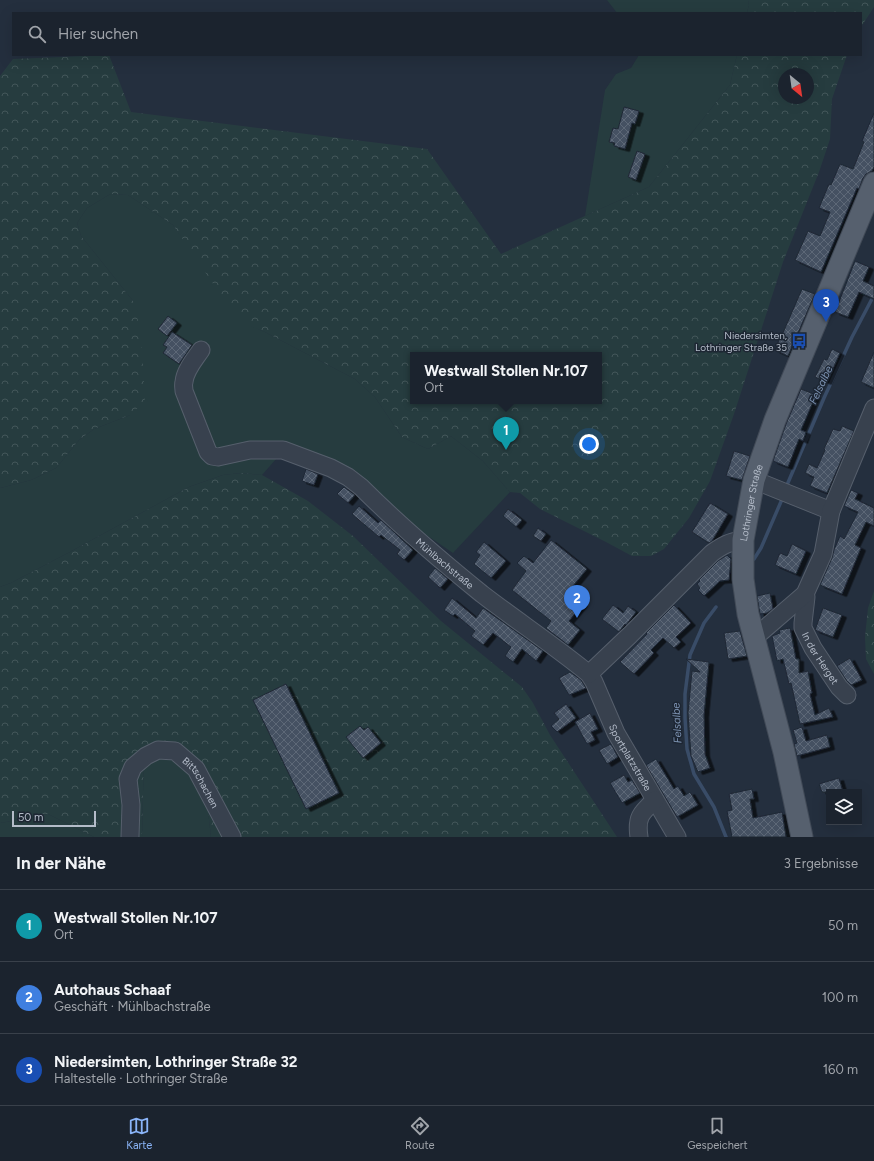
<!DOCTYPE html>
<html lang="de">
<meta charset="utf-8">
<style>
:root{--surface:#1b232e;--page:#282f3a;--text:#f1f3f6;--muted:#a0a4aa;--line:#39404a;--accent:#8ab4f8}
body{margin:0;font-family:Figtree,sans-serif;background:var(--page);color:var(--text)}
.controls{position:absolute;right:12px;bottom:12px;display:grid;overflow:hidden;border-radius:0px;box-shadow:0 4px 16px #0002}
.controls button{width:36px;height:36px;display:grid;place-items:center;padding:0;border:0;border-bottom:1px solid var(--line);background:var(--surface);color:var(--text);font:20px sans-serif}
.compass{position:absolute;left:778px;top:68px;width:36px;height:36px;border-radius:50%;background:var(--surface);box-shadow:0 4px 16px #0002;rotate:151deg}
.scale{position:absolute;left:12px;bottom:10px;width:84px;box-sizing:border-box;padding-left:4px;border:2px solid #b4bcc9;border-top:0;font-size:11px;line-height:14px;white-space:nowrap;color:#b4bcc9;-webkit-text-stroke:3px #1d2633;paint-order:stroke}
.you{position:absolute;left:589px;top:444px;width:14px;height:14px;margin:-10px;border:3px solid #fff;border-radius:50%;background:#1a73e8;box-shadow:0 0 0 6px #1a73e833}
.badge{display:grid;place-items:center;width:26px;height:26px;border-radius:50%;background:var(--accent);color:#fff;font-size:13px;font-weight:700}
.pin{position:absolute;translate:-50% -33px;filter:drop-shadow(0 1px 2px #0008)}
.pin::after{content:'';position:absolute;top:21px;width:14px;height:12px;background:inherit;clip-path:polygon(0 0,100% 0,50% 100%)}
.popup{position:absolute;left:410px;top:352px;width:192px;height:52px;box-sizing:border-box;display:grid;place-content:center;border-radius:0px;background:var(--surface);filter:drop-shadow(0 1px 3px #0005);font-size:13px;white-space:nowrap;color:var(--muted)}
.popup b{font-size:15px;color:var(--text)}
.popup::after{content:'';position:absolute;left:50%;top:100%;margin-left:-8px;border:8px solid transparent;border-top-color:var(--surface)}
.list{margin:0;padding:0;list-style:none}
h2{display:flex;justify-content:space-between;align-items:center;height:52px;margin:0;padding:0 16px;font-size:17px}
h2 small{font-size:13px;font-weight:400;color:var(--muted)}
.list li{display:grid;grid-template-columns:26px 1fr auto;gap:12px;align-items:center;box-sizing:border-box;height:72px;padding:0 16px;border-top:1px solid var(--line)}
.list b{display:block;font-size:15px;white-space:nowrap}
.list p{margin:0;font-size:13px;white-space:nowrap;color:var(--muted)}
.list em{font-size:13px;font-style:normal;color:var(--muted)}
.icon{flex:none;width:22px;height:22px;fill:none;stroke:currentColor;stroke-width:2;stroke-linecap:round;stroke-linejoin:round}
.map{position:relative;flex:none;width:874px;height:837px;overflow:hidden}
.search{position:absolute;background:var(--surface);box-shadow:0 4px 16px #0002;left:12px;right:12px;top:12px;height:44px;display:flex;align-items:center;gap:10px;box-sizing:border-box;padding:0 14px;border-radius:0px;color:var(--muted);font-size:15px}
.sheet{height:268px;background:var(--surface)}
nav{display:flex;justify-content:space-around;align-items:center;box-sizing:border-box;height:56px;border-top:1px solid var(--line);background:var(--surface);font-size:11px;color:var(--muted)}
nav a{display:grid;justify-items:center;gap:2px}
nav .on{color:var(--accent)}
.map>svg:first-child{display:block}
</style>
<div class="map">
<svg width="874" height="837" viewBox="0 0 874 837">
<defs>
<pattern id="forest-crowns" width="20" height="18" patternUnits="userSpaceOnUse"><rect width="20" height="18" fill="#263c3f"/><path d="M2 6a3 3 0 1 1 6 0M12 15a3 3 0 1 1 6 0" fill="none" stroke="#435659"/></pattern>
<pattern id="building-cross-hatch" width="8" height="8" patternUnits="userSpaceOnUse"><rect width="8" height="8" fill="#455162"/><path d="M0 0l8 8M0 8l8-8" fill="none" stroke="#5d6877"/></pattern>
<filter id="shadow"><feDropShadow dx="4.5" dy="2.5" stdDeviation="0" flood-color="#0009"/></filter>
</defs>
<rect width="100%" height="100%" fill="#242f3e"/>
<!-- green -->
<path fill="#263c3f" d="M607,0H748L749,5L747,13H617Z
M639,55H737L730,85L649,187L585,216L605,90L616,74L631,68Z
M110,194L128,195L173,225L245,323L265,332L355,379L375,397L402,437L428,449L451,436L483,461L510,492L453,553L413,526L348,470L277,458L262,475L242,473L223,475L189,487L70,552L11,583L0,587V488L31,480L56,468L79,440L94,429L130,415L133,301L81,236L77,223L87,208Z
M178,745L204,774L211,837H142L144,747Z
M48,814L94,837H0V823Z"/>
<!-- forest -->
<path fill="url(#forest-crowns)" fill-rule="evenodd" d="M748,0H874V7L861,27V13H747L749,5Z
M109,55L131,112L427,149L501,254L649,187L730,85L737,55H847L832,99L830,139L819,172L783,262L734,414L710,481L689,518L664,549L651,556H632L606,542L540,509L520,493L510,492L483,461L451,436L428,449L402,437L375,397L355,379L265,332L245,324L224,300L186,244L173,225L128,195L110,194L87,208L77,223L81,236L133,301L141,332L145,401L130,415L94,429L79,440L56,468L31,480L0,488V76L13,59ZM784,74H808V98H784ZM413,355H599V401H413Z
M242,473L262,475L308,501L353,536L441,621L522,687L533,703L550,735L617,837H211L204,775L178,745L144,747L142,837H94L48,814L0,823V587L11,583L70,552L189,487L223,475Z
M874,591V674L866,659L865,637L868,608Z"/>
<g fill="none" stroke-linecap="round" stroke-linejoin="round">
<!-- stream -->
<path stroke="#394c67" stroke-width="3.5" d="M787,485L824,398L852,337L874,295
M754,559L761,548L783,497
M716,607L704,623L690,655L685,694V718L687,749L694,774L714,807L726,837"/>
</g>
<!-- building -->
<path fill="url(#building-cross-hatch)" stroke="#1f2835" filter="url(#shadow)" d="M624,107L639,111L635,124L632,123L625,149L614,146L615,143L609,142L613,128L618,129Z
M874,113V167L872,171L866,174L863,178L859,189L857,188L821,272L795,260L808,231L820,236L830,212L819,208L829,184L831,185L840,164L853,169L864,142L862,141Z
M637,151L645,154L636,180L628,177Z
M855,261L869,267L863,281L874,286V299L859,292L848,317L835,312Z
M802,289L815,294L788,356L775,350L781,335H782Z
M168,316L177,323L167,336L158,329Z
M172,332L192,345L179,364L163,353L167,347L163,345Z
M832,349L840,353L827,382L815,377L824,359L827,360Z
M874,352V388L861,382Z
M801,389L816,395L801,430L806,432L803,441L799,439L788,467L773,461L786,424Z
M842,426L854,431L827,493L810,486L814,477L805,473L809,464L817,468L825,450L824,449L833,429L840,431Z
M734,451L750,456L742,480L726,476Z
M306,469L318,474L314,485L302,481Z
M344,487L355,495L348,503L337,494Z
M851,490L858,493L855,499L874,508V526L866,522L855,545L861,548L842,594L820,585L832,558L834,550L840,536L844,539L858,512L844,506Z
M710,503L728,514L712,541L709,543L692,532Z
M359,506L378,523L381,520L413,550L404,560L397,554L400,550L381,535L379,537L352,514Z
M508,509L522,520L516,527L503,516Z
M538,528L546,534L541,541L533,536Z
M551,540L587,569L568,592L583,604L569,621L580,630L568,645L546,628L551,621L512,590L526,571L517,563L524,556L533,563Z
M484,542L506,561L491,578L474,564L480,555L476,552Z
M792,544L806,551L796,574L775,565L780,553L787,556Z
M727,555L731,559L729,580L720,581L704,596L698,590L700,588L697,584L700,581L699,580L718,561Z
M435,568L448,579L440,588L428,577Z
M770,593L773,609L767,613L760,614L757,596Z
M452,598L476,618L483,608L543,651L536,661L522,649L513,662L505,656L511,647L493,633L483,645L471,636L475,631L455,614L453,616L444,610Z
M613,605L623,613L628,606L636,612L626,625L625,624L619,632L602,619Z
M674,605L691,623L676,637L681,642L674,648L663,638L651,650L654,653L634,674L620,662L647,634L646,633Z
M823,608L842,615L833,637L815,630Z
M790,628L796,659H799V673L808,671L812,693L810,694L815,715L829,708L833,717L800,724L791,683L789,684L783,659L777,661L772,636L780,633L779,630Z
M740,631L747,656L728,659L724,633Z
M850,658L862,680L851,685L847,681L837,666Z
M686,659L709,662L704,715L705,754L710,768L698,772L691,756L688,713L692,671L700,672Z
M570,672L581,680L586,688L569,695L559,678Z
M286,684L339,793L306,809L253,700Z
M566,704L576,718L557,732L551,726L559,719L554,713Z
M590,713L598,729L591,732L595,740L587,744L575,722Z
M360,726L364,730L368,727L381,743L363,758L346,737Z
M802,727L806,741L827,735L830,747L797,756L794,744L797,743L793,730Z
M611,744L618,757L607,764L599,750Z
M656,759L674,789L678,786L684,796L690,792L698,805L677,817L646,765Z
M624,775L628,782L632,780L640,793L622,803L610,783Z
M839,778L843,792H822L819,784Z
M752,789L754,799H750L753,818L782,812L786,837H732L727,811L732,810L729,794Z"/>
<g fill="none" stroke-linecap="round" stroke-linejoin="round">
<defs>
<g id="minor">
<path id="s1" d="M201,350C195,359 185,370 184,382C183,385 184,388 184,391L208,452L212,456L218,457L250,450H283L331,468L348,477L361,487C399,525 440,560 482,594C517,621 555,646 589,674L594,682L616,733L677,837"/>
<path d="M754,480L831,511"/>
<path id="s2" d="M805,594L806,597L803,623V628L813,648L839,687L847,695"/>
<path d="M754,638L805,594L823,554L831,511L874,408"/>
<path d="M589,674L630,635L712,553C723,545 729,542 743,540"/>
<path id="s3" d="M130,837L131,805L128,779L133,767L146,756L158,750L175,751L196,769L232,837"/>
<path d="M639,837C636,817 641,813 655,800"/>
</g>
<g id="major">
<path id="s4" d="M802,837L784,752L748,614L743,579V540L754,480L775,420L874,183"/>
</g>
</defs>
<!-- minor casing -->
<use href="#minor" stroke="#565f6c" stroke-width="19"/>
<!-- major casing -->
<use href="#major" stroke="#414a57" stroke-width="23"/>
<!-- minor -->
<use href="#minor" stroke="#38414e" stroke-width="17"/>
<!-- major -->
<use href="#major" stroke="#56606e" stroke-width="21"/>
</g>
<!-- icons -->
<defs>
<symbol id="bus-bare" viewBox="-9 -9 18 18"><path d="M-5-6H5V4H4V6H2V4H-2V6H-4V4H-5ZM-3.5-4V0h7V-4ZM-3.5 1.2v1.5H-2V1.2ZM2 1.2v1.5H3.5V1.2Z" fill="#1a4fb4" stroke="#1d2633" stroke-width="2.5" paint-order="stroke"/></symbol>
</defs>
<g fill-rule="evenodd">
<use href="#bus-bare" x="788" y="330" width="22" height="22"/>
</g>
<g text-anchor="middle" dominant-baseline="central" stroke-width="3" stroke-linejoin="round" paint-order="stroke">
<!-- poi labels -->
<g font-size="10" fill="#b4bcc9" stroke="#1d2633" text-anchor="end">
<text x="787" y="335">Niedersimten,<tspan x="787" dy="12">Lothringer Straße 35</tspan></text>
</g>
<!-- street labels -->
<g font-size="10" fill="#b4bcc9" stroke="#1d2633">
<text stroke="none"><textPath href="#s4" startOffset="342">Lothringer Straße</textPath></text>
<text stroke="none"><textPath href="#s1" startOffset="389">Mühlbachstraße</textPath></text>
<text stroke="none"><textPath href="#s2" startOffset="69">In der Herget</textPath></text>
<text stroke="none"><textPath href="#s1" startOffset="664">Sportplatzstraße</textPath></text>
<text stroke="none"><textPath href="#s3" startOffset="160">Bittschachen</textPath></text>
</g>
<!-- water labels -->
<g font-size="11" font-style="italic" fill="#7c92b1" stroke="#1d2633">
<text transform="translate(821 385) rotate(-65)">Felsalbe</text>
<text transform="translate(677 723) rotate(-93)">Felsalbe</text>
</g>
</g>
</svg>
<div class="controls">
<button><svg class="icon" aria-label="layers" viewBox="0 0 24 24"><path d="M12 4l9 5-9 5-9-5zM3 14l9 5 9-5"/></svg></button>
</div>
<svg class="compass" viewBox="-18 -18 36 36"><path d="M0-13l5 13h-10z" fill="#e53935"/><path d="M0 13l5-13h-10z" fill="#a0a4aa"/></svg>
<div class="scale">50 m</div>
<div class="you"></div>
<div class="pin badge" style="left:506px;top:450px;background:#0f9aa8">1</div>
<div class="popup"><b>Westwall Stollen Nr.107</b>Ort</div>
<div class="pin badge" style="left:577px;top:618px;background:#3f7fe0">2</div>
<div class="pin badge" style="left:826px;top:322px;background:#1a4fb4">3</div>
<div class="search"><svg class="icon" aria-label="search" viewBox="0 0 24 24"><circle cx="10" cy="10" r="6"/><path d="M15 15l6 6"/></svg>Hier suchen</div>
</div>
<section class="sheet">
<h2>In der Nähe<small>3 Ergebnisse</small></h2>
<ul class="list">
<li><span class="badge" style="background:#0f9aa8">1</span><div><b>Westwall Stollen Nr.107</b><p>Ort</p></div><em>50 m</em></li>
<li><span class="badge" style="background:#3f7fe0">2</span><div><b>Autohaus Schaaf</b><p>Geschäft · Mühlbachstraße</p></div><em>100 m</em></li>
<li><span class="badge" style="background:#1a4fb4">3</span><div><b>Niedersimten, Lothringer Straße 32</b><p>Haltestelle · Lothringer Straße</p></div><em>160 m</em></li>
</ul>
</section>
<nav>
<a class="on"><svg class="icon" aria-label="map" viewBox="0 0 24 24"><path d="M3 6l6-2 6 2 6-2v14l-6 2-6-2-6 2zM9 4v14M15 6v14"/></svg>Karte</a>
<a><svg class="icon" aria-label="directions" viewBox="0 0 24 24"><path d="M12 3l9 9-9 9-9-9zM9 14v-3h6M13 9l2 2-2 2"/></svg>Route</a>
<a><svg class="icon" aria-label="saved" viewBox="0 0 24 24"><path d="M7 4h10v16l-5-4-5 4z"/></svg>Gespeichert</a>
</nav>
